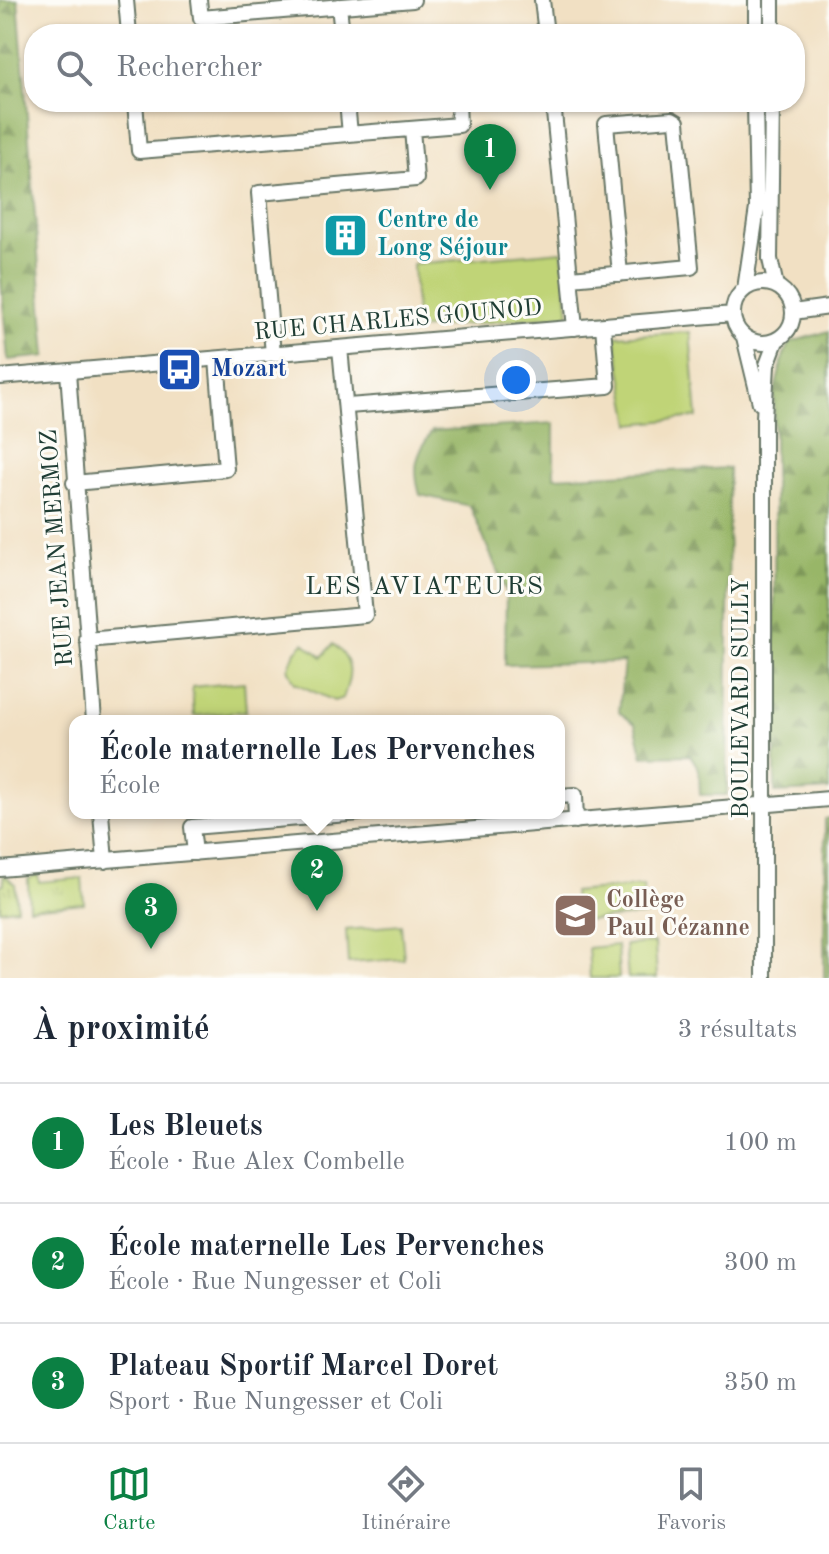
<!DOCTYPE html>
<html lang="fr">
<meta charset="utf-8">
<style>
:root{--surface:#fff;--page:#f2f2f3;--text:#1f2937;--muted:#747a83;--line:#e0e1e3;--accent:#0b8043}
body{margin:0;font-family:"Old Standard TT",serif;background:var(--page);color:var(--text)}
.you{position:absolute;left:516px;top:380px;width:28px;height:28px;margin:-20px;border:6px solid #fff;border-radius:50%;background:#1a73e8;box-shadow:0 0 0 12px #1a73e833}
.badge{display:grid;place-items:center;width:52px;height:52px;border-radius:50%;background:var(--accent);color:#fff;font-size:26px;font-weight:700}
.pin{position:absolute;translate:-50% -66px;filter:drop-shadow(0 2px 4px #0008)}
.pin::after{content:'';position:absolute;top:42px;width:28px;height:24px;background:inherit;clip-path:polygon(0 0,100% 0,50% 100%)}
.popup{position:absolute;left:69px;top:715px;width:496px;height:104px;box-sizing:border-box;display:grid;place-content:center;border-radius:16px;background:var(--surface);filter:drop-shadow(0 2px 6px #0005);font-size:26px;white-space:nowrap;color:var(--muted)}
.popup b{font-size:30px;color:var(--text)}
.popup::after{content:'';position:absolute;left:50%;top:100%;margin-left:-16px;border:16px solid transparent;border-top-color:var(--surface)}
.list{margin:0;padding:0;list-style:none}
h2{display:flex;justify-content:space-between;align-items:center;height:104px;margin:0;padding:0 32px;font-size:34px}
h2 small{font-size:26px;font-weight:400;color:var(--muted)}
.list li{display:grid;grid-template-columns:52px 1fr auto;gap:24px;align-items:center;box-sizing:border-box;height:120px;padding:0 32px;border-top:2px solid var(--line)}
.list b{display:block;font-size:30px;white-space:nowrap}
.list p{margin:0;font-size:26px;white-space:nowrap;color:var(--muted)}
.list em{font-size:26px;font-style:normal;color:var(--muted)}
.icon{flex:none;width:44px;height:44px;fill:none;stroke:currentColor;stroke-width:2;stroke-linecap:round;stroke-linejoin:round}
.map{position:relative;flex:none;width:829px;height:978px;overflow:hidden}
.search{position:absolute;background:var(--surface);box-shadow:0 2px 6px #0004;left:24px;right:24px;top:24px;height:88px;display:flex;align-items:center;gap:20px;box-sizing:border-box;padding:0 28px;border-radius:32px;color:var(--muted);font-size:30px}
.sheet{height:464px;background:var(--surface)}
nav{display:flex;justify-content:space-around;align-items:center;box-sizing:border-box;height:112px;border-top:2px solid var(--line);background:var(--surface);font-size:22px;color:var(--muted)}
nav a{display:grid;justify-items:center;gap:4px}
nav .on{color:var(--accent)}
.map>svg:first-child{display:block}
</style>
<div class="map">
<svg width="829" height="978" viewBox="0 0 829 978">
<defs>
<pattern id="grass-tufts" width="24" height="20" patternUnits="userSpaceOnUse" patternTransform="scale(2)"><rect width="24" height="20" fill="#c0d477"/><path d="M3 7l-1-3M5 7V3M7 7l1-3M15 17l-1-3M17 17v-4M19 17l1-3" fill="none" stroke="#a5b768"/></pattern>
<pattern id="forest-firs" width="22" height="20" patternUnits="userSpaceOnUse" patternTransform="scale(2)"><rect width="22" height="20" fill="#98b668"/><path d="M5 1l3.5 6h-7zM16 11l3.5 6h-7z" fill="#7b9556"/></pattern>
</defs>
<rect width="100%" height="100%" fill="#fdfcf7"/>
<filter id="ink" filterUnits="userSpaceOnUse"><feTurbulence type="fractalNoise" baseFrequency=".0125" numOctaves="2"/><feDisplacementMap in="SourceGraphic" scale="16" xChannelSelector="R" yChannelSelector="G"/><feConvolveMatrix kernelMatrix="1 2 1 2 8 2 1 2 1" color-interpolation-filters="sRGB"/></filter>
<filter id="wash" filterUnits="userSpaceOnUse"><feTurbulence type="fractalNoise" baseFrequency=".006" numOctaves="4" result="noise"/><feDisplacementMap in="SourceGraphic" scale="32" xChannelSelector="R" yChannelSelector="G"/><feGaussianBlur stdDeviation="1.8" result="paint"/><feColorMatrix in="noise" values="0 0 0 0 0 0 0 0 0 0 0 0 0 0 0 0 0 1.4 0 .05"/><feComposite in="paint" operator="in"/></filter>
<g filter="url(#wash)">
<rect width="100%" height="100%" fill="#f1e0c3"/>
<!-- grass -->
<path fill="url(#grass-tufts)" stroke="#708856" stroke-width="2" d="M38,874L39,882L82,878L84,903L29,908L28,879Z
M5,875L15,884L17,908L0,910V885L4,884L3,876Z"/>
<!-- forest -->
<path fill="url(#forest-firs)" stroke="#5c7a4e" stroke-width="2" d="M0,0H18L46,356L8,360L0,268Z
M829,331V790L775,793L774,394L784,354L791,342Z
M554,423V477L729,468L727,795H700L699,769L690,755L643,756L635,724L619,712L624,662L505,665L506,591L470,506L420,495C412,467 416,455 432,431Z
M829,818V978H824L825,819Z"/>
<!-- park -->
<path fill="#c0d477" stroke="#708856" stroke-width="2" d="M562,251L569,315L417,329L413,264Z
M690,332L697,417L631,424L615,336Z
M304,643L322,657L333,644C354,661 352,674 343,698L334,701L295,683L288,669L295,652Z
M244,682L246,711L194,716L192,687Z
M643,886L646,915L576,921L573,892Z
M401,925L404,959L348,963L346,930Z
M655,943L657,978H628L625,945Z
M617,945L619,978H590L588,948Z"/>
</g>
<g filter="url(#ink)">
<g fill="none" stroke-linecap="round" stroke-linejoin="round">
<defs>
<path id="minor" d="M126,0L129,34
M199,0L201,18L413,0
M542,0L546,34
M772,0V34
M339,6L342,34
M756,34V0
M135,102L139,151L459,125L458,102
M347,102L350,134
M553,102L575,328
M772,102L770,259L776,286
M571,278L691,267L677,122L672,119L606,124L620,274
M733 313a30 30 0 1 1 60 0a30 30 0 1 1-60 0Z
M745,289L757,208L755,102
M793,312L829,307
M744,337L760,403
M273,354L259,193L416,179L412,129
M68,372L94,721
M0,377L733,314
M348,406L608,386L603,326
M74,483L226,469L217,359
M87,640L365,615L340,348
M559,796L575,795L576,821
M101,813L105,861
M195,853L192,827L360,813
M0,869L829,799
M764,978V418L767,365L776,341"/>
</defs>
<!-- minor casing -->
<use href="#minor" stroke="#687666" stroke-width="18"/>
<!-- minor -->
<use href="#minor" stroke="#fff" stroke-width="14"/>
</g>
</g>
<!-- icons -->
<defs>
<symbol id="building-square" viewBox="-11 -11 22 22"><rect x="-9" y="-9" width="18" height="18" rx="4" fill="#0f9aa8" stroke="#fdfcf7"/><path d="M-4-6H4V6H1V3H-1V6H-4ZM-2.5-4.3h1.7v1.8h-1.7ZM.8-4.3h1.7v1.8H.8ZM-2.5-1h1.7V.8h-1.7ZM.8-1h1.7V.8H.8Z" fill="#fff"/></symbol>
<symbol id="bus-square" viewBox="-11 -11 22 22"><rect x="-9" y="-9" width="18" height="18" rx="4" fill="#1a4fb4" stroke="#fdfcf7"/><path d="M-5-6H5V4H4V6H2V4H-2V6H-4V4H-5ZM-3.5-4V0h7V-4ZM-3.5 1.2v1.5H-2V1.2ZM2 1.2v1.5H3.5V1.2Z" fill="#fff"/></symbol>
<symbol id="school-square" viewBox="-11 -11 22 22"><rect x="-9" y="-9" width="18" height="18" rx="4" fill="#8d6e63" stroke="#fdfcf7"/><path d="M0-5L7-2L0 1L-7-2ZM-4 1L0 2.5L4 1V4Q0 6-4 4Z" fill="#fff"/></symbol>
</defs>
<g fill-rule="evenodd">
<use href="#building-square" x="320" y="210" width="51" height="51"/>
<use href="#bus-square" x="154" y="344" width="51" height="51"/>
<use href="#school-square" x="550" y="890" width="51" height="51"/>
</g>
<g text-anchor="middle" dominant-baseline="central" stroke-width="6" stroke-linejoin="round" paint-order="stroke">
<!-- culture labels -->
<g font-size="24" font-weight="bold" fill="#0d838f" stroke="#fdfcf7" text-anchor="start">
<text x="377" y="221">Centre de<tspan x="377" dy="28">Long Séjour</tspan></text>
</g>
<!-- street labels -->
<g font-size="24" fill="#1f3d34" stroke="#fdfcf7">
<text transform="translate(398 321) rotate(-5)">RUE CHARLES GOUNOD</text>
<text transform="translate(58 548) rotate(-94)">RUE JEAN MERMOZ</text>
<text transform="translate(742 698) rotate(-90)">BOULEVARD SULLY</text>
</g>
<!-- transit labels -->
<g font-size="24" font-weight="bold" fill="#164399" stroke="#fdfcf7" text-anchor="start">
<text x="211" y="370">Mozart</text>
</g>
<!-- education labels -->
<g font-size="24" font-weight="bold" fill="#785e54" stroke="#fdfcf7" text-anchor="start">
<text x="606" y="901">Collège<tspan x="606" dy="28">Paul Cézanne</tspan></text>
</g>
<!-- neighbourhood labels -->
<g font-size="26" letter-spacing="2" fill="#1f3d34" stroke="#fdfcf7">
<text x="425" y="587">LES AVIATEURS</text>
</g>
</g>
</svg>
<div class="you"></div>
<div class="pin badge" style="left:490px;top:190px">1</div>
<div class="pin badge" style="left:317px;top:911px">2</div>
<div class="popup"><b>École maternelle Les Pervenches</b>École</div>
<div class="pin badge" style="left:151px;top:949px">3</div>
<div class="search"><svg class="icon" aria-label="search" viewBox="0 0 24 24"><circle cx="10" cy="10" r="6"/><path d="M15 15l6 6"/></svg>Rechercher</div>
</div>
<section class="sheet">
<h2>À proximité<small>3 résultats</small></h2>
<ul class="list">
<li><span class="badge">1</span><div><b>Les Bleuets</b><p>École · Rue Alex Combelle</p></div><em>100 m</em></li>
<li><span class="badge">2</span><div><b>École maternelle Les Pervenches</b><p>École · Rue Nungesser et Coli</p></div><em>300 m</em></li>
<li><span class="badge">3</span><div><b>Plateau Sportif Marcel Doret</b><p>Sport · Rue Nungesser et Coli</p></div><em>350 m</em></li>
</ul>
</section>
<nav>
<a class="on"><svg class="icon" aria-label="map" viewBox="0 0 24 24"><path d="M3 6l6-2 6 2 6-2v14l-6 2-6-2-6 2zM9 4v14M15 6v14"/></svg>Carte</a>
<a><svg class="icon" aria-label="directions" viewBox="0 0 24 24"><path d="M12 3l9 9-9 9-9-9zM9 14v-3h6M13 9l2 2-2 2"/></svg>Itinéraire</a>
<a><svg class="icon" aria-label="saved" viewBox="0 0 24 24"><path d="M7 4h10v16l-5-4-5 4z"/></svg>Favoris</a>
</nav>
